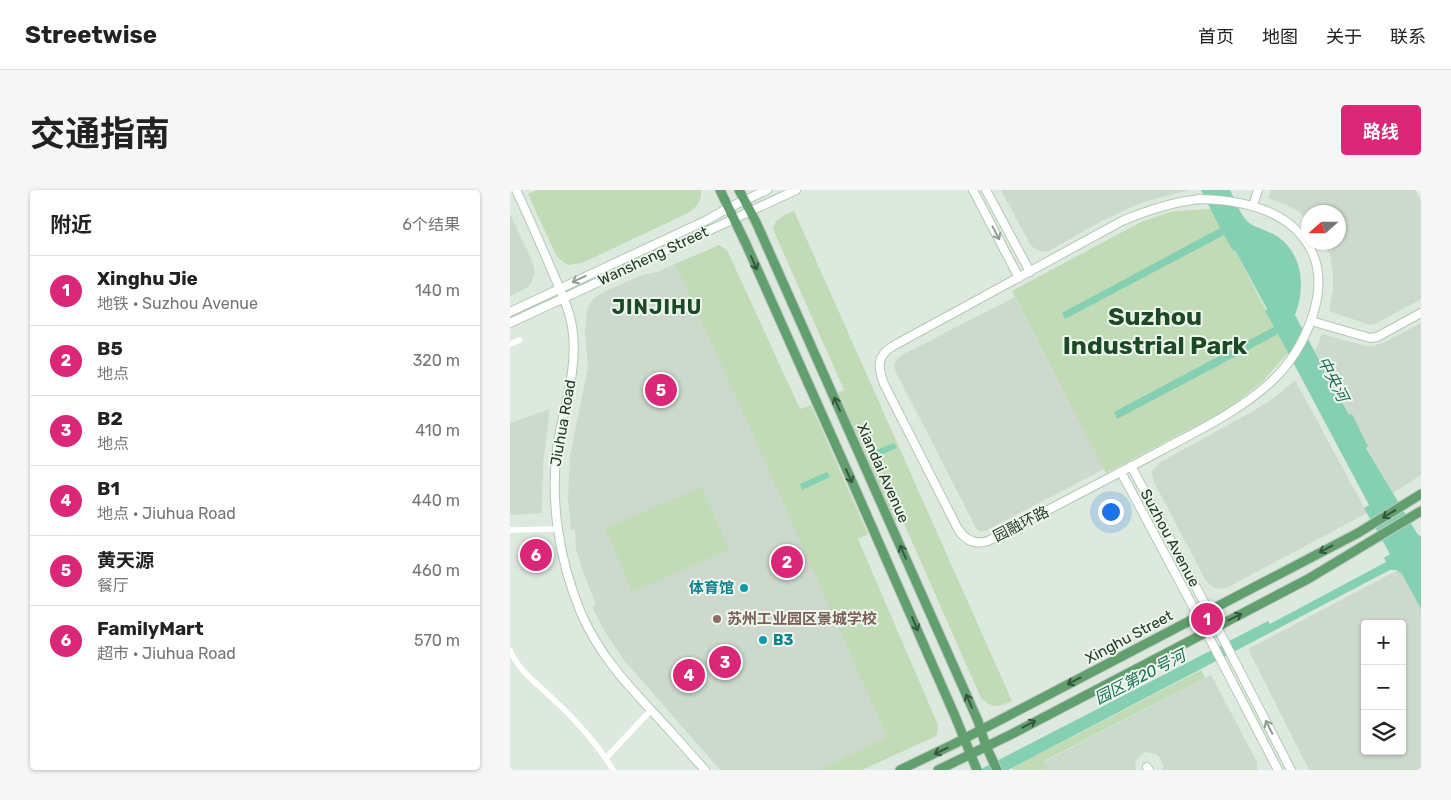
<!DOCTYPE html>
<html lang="zh">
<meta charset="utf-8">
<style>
:root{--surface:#fff;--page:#f6f6f6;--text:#222;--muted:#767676;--line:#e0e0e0;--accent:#db2777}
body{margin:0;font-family:Rubik,"Noto Sans SC",sans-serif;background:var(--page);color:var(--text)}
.controls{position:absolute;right:15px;bottom:15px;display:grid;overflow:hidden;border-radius:5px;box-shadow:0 1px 4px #0004}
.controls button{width:45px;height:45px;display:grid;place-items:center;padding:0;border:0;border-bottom:1px solid var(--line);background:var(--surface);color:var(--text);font:25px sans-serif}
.compass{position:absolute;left:791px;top:15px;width:45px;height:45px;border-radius:50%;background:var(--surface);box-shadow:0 1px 4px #0004;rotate:249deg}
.you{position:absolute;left:600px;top:321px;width:18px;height:18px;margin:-12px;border:4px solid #fff;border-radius:50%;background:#1a73e8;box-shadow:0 0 0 8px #1a73e833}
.badge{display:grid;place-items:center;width:32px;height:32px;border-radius:50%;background:var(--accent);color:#fff;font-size:16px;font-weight:700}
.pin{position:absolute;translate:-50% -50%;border:2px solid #fff;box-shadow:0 1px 5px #0006}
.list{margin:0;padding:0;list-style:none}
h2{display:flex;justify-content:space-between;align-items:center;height:65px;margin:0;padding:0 20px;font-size:21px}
h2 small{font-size:16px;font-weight:400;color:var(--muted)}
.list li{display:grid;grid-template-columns:32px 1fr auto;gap:15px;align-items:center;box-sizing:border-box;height:70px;padding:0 20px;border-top:1px solid var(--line)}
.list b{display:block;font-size:19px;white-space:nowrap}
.list p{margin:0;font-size:16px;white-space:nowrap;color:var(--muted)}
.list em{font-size:16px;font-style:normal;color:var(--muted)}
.icon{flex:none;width:28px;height:28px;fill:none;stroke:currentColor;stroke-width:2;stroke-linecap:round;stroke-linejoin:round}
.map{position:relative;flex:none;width:911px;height:580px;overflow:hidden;border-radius:5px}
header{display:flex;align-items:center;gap:30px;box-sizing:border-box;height:70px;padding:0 25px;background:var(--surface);border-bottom:1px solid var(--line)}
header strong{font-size:24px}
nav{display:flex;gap:28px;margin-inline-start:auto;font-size:18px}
.intro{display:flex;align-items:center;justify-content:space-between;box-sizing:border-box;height:120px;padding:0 30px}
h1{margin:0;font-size:35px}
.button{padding:12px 22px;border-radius:5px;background:var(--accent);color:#fff;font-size:18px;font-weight:700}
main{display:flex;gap:30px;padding:0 30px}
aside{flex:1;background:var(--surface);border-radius:5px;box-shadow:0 1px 4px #0004}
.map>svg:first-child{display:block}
</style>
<header>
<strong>Streetwise</strong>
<nav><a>首页</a><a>地图</a><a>关于</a><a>联系</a></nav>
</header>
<div class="intro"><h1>交通指南</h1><a class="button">路线</a></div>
<main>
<aside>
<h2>附近<small>6个结果</small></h2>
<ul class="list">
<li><span class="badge">1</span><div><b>Xinghu Jie</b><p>地铁 · Suzhou Avenue</p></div><em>140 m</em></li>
<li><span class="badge">2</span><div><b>B5</b><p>地点</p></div><em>320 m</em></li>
<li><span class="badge">3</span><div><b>B2</b><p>地点</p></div><em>410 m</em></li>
<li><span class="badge">4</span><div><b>B1</b><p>地点 · Jiuhua Road</p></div><em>440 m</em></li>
<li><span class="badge">5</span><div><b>黄天源</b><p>餐厅</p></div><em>460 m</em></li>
<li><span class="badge">6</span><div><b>FamilyMart</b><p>超市 · Jiuhua Road</p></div><em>570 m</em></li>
</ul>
</aside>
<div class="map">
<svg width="911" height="580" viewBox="0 0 911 580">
<rect width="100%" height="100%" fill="#dde9de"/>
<!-- built -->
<path fill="#ccd9cc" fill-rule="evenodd" d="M491,0H679L641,10L626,15L590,32L540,60L533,62L525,59L520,54Z
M761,0H905L911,11V109L865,134L860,135L819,121L823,99V86L820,65L814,53L828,52V22H798V31L788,21L776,15L758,8Z
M0,24L23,73L25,83L21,93L17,98L0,106Z
M165,74L249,256L378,547L308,580H210L113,469L94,440L82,417L86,415L71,376L66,359L65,339L61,340L58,309L60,266L78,177L75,143L77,119L83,109L93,102L135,84L147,82Z
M505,107L594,279L475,341H470L466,338L385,180L384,174L387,169L392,165Z
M911,133V285L883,303L856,257L858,255L842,225H839L805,161L812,144L856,156H863L875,152Z
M785,190L857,323L718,397L708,399L703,397L696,391L644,292L642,284V281L649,273L738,224L764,208Z
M40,219L33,274L32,323L0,325V233Z
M911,368V580H799L738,459ZM855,434H892V561H855Z
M701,485L747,572V580H653V575L650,568L646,564L635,562L627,569L625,573L626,580H538L534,572Z"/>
<!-- green -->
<path fill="#c0dbb6" d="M27,0H191C192,12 186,18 176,24L72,73L58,75L49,69L45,63L18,4Z
M701,19L723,61L725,60L778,163L752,192L728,211L708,224L596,283L502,101L631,32L660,22L680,20Z
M284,21L502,511C488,517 483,519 471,508L392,329L384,332L327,203L334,200L263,39C265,28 275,25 284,21Z
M209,55L217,60L290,219L301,215L358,344L348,349L428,535L427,544L424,547L352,580H308L377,547L241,240L165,74Z
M192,297L219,360L122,402L95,338Z
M691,480L695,488L534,571L538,580H503L502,578Z"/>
<!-- water -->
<path fill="#85cfb3" d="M691,0H720C725,9 730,24 737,31C741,36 758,41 765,45C793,62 796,97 785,125L839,225L842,224L858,256L856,258L908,345L911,346V419L892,384L886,380H880L498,580H469L758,431L760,434L876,372L874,368L880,364L854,318L859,315L768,144L607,229L604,222L764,137L755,121L757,119L725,60L723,61L714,45L555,129L552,123L710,38Z
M384,253L387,258L368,266L366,260Z
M317,282L320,287L292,300L290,294Z"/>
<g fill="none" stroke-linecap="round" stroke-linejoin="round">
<defs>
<path id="secondary" d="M6,0C18,25 29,51 40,76C49,98 61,120 63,144C67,181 54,217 48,252C39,309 49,370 71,423C93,473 126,503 162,543C173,555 184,568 195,580
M463,0L509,88
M476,0L520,82
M690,9C732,10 780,19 801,60C822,101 794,160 763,190C731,220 691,239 652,260C594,291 536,321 478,351C465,355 455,350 448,339L374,194C368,178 366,166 383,156L612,31C638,20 662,12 690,9Z
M743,15L748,0
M0,122L197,30L218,18L257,0
M801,131L860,148L867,147L911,123
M0,133L286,0
M621,276L694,412L781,580
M611,282L688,426L768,580
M637,577L639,580"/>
<path id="primary" d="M210,0L236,54L344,296L445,526L467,580
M229,0L246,32L468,531L476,556L487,580
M390,580L444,554L848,343L911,304
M428,580L500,545L798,389L911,321"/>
</defs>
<!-- secondary casing -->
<use href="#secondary" stroke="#b1c9b3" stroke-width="10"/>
<!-- primary casing -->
<use href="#primary" stroke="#c0c7c2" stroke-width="11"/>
<!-- street -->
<path stroke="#fff" stroke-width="5.5" d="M0,154L10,150
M0,340L48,339
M0,460C9,482 27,493 43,509C63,527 90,557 103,580
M96,568L141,520"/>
<!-- secondary -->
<use href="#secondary" stroke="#fff" stroke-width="8"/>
<!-- primary -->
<use href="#primary" stroke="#629f6f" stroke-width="9"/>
</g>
<!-- one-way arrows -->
<defs><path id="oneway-shaft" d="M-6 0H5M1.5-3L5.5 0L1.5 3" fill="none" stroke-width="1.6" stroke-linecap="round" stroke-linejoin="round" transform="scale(1.25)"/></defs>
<g stroke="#8f9c92">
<use href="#oneway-shaft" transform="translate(486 43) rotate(62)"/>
<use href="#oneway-shaft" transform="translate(69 89) rotate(155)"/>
<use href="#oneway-shaft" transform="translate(759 537) rotate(-117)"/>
</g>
<g stroke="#33573a">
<use href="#oneway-shaft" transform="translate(244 73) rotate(66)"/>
<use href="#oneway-shaft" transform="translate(327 214) rotate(-114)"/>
<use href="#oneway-shaft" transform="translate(339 286) rotate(66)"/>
<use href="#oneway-shaft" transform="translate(879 324) rotate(149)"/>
<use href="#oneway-shaft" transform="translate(816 359) rotate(152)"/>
<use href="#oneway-shaft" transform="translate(393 362) rotate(-114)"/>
<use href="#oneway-shaft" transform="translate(725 427) rotate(-27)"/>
<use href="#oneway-shaft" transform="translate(405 434) rotate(66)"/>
<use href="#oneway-shaft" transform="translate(564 491) rotate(152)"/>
<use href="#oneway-shaft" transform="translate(459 511) rotate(-114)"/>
<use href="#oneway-shaft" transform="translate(519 534) rotate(-28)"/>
<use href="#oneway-shaft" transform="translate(431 561) rotate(154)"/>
</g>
<!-- markers -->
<g fill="#0f9aa8" stroke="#eef6ee" stroke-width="2">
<circle cx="234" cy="398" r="5"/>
<circle cx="253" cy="450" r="5"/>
</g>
<circle fill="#8d6e63" stroke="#eef6ee" stroke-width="2" cx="207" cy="429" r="5"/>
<g text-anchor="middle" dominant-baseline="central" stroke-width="4" stroke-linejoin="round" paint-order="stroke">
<!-- street labels -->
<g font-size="15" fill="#1f3824" stroke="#eef6ee">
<text transform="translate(143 66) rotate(-25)">Wansheng Street</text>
<text transform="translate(53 233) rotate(-80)">Jiuhua Road</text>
<text transform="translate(373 283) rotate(66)">Xiandai Avenue</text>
<text transform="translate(511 334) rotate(-27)">园融环路</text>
<text transform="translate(660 348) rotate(62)">Suzhou Avenue</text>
<text transform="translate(619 447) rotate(-28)">Xinghu Street</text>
</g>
<!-- culture labels -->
<g font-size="15" font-weight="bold" fill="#0d838f" stroke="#eef6ee" text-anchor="end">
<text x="224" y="398">体育馆</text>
<text x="263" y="450" text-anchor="start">B3</text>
</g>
<!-- education labels -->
<g font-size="15" font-weight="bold" fill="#785e54" stroke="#eef6ee" text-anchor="start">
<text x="217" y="429">苏州工业园区景城学校</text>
</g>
<!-- water labels -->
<g font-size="16" font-style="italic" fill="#1b7353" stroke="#eef6ee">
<text transform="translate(823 189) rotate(63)">中央河</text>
<text transform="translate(630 487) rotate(-27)">园区第20号河</text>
</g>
<!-- district labels -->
<g font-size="20" font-weight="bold" letter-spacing="1" fill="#1c4a26" stroke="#eef6ee">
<text x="147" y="117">JINJIHU</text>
</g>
<!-- town labels -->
<g font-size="25" font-weight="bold" fill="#1c4a26" stroke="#eef6ee">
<text x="645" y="126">Suzhou<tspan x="645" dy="29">Industrial Park</tspan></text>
</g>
</g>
</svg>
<div class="controls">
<button>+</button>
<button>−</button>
<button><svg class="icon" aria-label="layers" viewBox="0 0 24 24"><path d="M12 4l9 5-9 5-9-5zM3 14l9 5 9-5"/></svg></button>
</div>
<svg class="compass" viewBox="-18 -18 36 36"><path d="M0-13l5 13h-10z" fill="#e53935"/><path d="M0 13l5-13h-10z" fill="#767676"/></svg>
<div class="you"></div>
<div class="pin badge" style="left:697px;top:429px">1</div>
<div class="pin badge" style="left:277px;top:372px">2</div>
<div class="pin badge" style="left:215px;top:472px">3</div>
<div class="pin badge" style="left:179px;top:485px">4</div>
<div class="pin badge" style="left:151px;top:200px">5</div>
<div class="pin badge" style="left:26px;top:365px">6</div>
</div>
</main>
